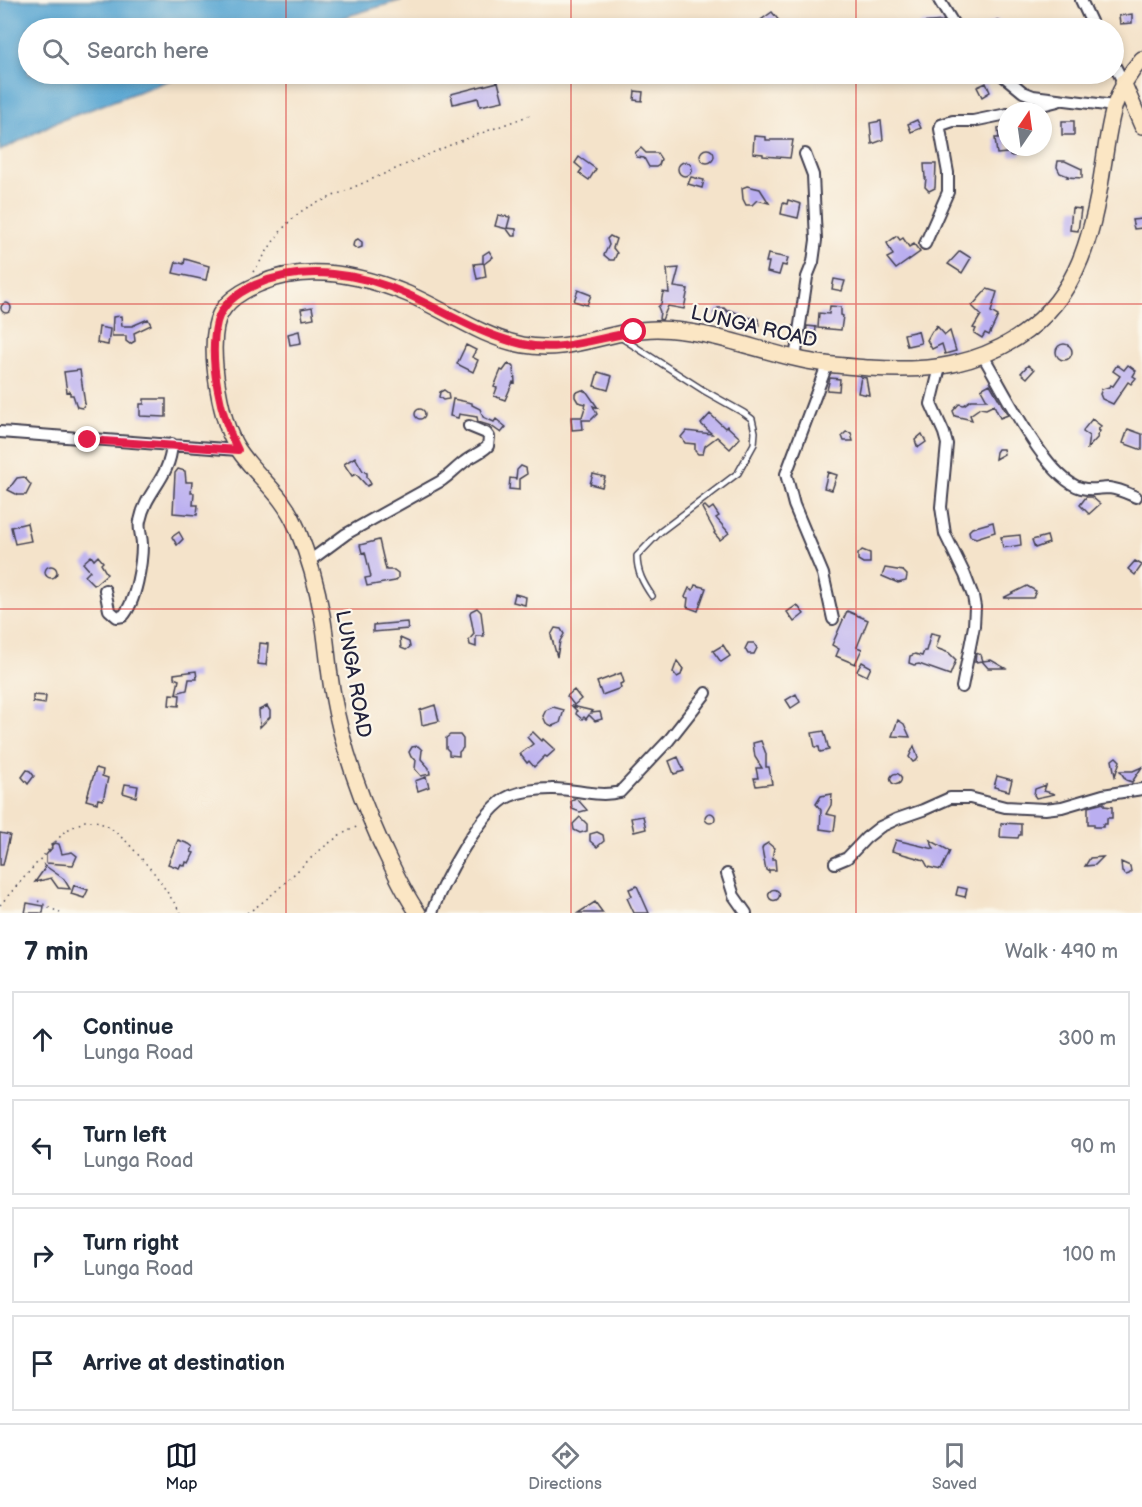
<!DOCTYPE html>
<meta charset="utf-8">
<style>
:root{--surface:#fff;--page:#f2f2f3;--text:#1f2937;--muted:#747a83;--line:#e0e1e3;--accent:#111827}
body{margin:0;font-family:"Balsamiq Sans",sans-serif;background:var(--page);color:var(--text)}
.compass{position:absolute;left:998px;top:102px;width:54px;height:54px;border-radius:50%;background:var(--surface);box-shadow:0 3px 9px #0003;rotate:13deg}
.stop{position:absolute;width:18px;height:18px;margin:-14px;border:4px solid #e11d48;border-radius:50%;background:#fff}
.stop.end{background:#e11d48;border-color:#fff;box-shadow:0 2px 6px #0008}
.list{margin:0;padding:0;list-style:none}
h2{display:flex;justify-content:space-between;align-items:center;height:78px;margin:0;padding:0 24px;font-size:26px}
h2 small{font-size:20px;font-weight:400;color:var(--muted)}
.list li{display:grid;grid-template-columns:39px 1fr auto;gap:18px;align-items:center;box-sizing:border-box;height:96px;margin:0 12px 12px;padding:0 12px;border:2px solid var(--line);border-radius:0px}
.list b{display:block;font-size:22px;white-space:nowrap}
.list p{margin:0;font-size:20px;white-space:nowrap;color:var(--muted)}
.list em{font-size:20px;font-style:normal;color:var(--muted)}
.icon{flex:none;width:33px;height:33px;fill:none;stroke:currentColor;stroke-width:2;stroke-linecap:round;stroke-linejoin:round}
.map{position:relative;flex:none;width:1142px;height:913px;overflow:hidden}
.search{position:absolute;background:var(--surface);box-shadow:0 3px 9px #0003;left:18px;right:18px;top:18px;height:66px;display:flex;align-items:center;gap:15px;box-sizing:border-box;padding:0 21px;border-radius:33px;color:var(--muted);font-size:22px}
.sheet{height:510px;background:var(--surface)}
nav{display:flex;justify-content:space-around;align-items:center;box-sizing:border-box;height:84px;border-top:2px solid var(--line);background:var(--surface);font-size:16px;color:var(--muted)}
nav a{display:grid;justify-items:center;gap:3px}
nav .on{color:var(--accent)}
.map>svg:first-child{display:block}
</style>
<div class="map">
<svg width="1142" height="913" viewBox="0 0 1142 913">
<rect width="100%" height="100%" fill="#fbf7ec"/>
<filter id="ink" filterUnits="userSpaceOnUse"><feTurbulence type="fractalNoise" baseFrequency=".0167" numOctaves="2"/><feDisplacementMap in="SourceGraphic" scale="12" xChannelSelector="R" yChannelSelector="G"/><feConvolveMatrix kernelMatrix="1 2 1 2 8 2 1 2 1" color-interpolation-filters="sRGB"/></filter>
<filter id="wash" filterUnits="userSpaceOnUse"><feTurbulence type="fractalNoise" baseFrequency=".008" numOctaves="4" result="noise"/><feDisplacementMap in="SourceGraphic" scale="24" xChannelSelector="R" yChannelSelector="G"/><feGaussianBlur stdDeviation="1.35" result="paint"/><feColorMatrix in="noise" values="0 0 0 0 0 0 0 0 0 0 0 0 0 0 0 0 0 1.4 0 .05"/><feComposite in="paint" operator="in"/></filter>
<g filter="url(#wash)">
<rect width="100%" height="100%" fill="#f4e3ca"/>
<!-- water -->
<path fill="#59a6d2" stroke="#3e6486" stroke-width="1.5" d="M0,0H402L351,15L318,28H28V74H186L54,123L0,151Z"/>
<g id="blocks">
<!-- building -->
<path fill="#baaef0" d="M772,12L780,22L776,24L780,28H767L761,20Z
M1132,14V23L1120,24L1119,16Z
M997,20L1012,28H980Z
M943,21L948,28H920V23Z
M498,82L503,101L480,106L478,98L453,104L451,94Z
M986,83L990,92L982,97L977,87Z
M635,91L643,92L642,101L634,100Z
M917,120L921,128L911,132L908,124Z
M881,121L883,140L872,144L870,123Z
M1062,121H1074V135H1062Z
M1007,127V153L997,154L995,138H999L998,128Z
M754,136L766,137V140H793L790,158L763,156V154L753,153Z
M1010,147H1020L1021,155L1010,156Z
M641,148L646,153H657L661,159L659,165L656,167H649L644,158L637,157L635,153Z
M700 156a7 7 0 1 1 14 0a7 7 0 1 1-14 0Z
M579,157L596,169L589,180L579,173L582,169L575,163Z
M1058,161H1065L1082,169V178L1067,177L1068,176L1060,173L1057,167Z
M678 169a7 7 0 1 1 14 0a7 7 0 1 1-14 0Z
M924,164H936L935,188L929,191L925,187L926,178H925Z
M691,177L704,180L702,188L688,184Z
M747,186L760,189L769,203L757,200L752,205H746L743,199L742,188Z
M788,200L801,204L798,218L781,214L783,203L787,204Z
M1072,208L1081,209L1078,231L1070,230Z
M498,215L510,217L507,228L516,229V236H512L507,229L495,226Z
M1142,219V228L1134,229L1132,220Z
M610,236L616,239L613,248L617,253L614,260H610L604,255L609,245L607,239Z
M897,236L900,240L903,238L909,247L914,244L920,252L896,269L887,258L893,255L887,243Z
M358,239L362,242V247L357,249L353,246L354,241Z
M489,251L493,257L484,264L486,277L477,279L474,264L483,263V255Z
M960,251L971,258L962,273L948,264Z
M768,254L788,258L786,266L782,265L779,275L767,272L769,262H766Z
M185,259L209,266L206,280L173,273L176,262L184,264Z
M679,268L674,287L688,289L684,309L668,306L662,320L659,319L660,312L658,307L661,304L663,292L669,293L667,269Z
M834,279L845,281L842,291L832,289Z
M987,289L997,292L991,312L998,316L989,335L985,333L982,338L974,333L976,329L973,328L981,315L972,306Z
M578,290L591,295L587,305L574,301Z
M1 308a5 5 0 1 1 10 0a5 5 0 1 1-10 0Z
M830,306L841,307V315L843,316L841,330L818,328L819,313L829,314Z
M312,307L314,318L303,320L301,309Z
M718,308H724L728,312L729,310L750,318L755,317L758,319L759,325L755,329L743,323V326L725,320L717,321L714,313Z
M121,316L122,326H132L148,319L151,325L134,333L135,341L130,344L126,341V336H112L113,317Z
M936,325L945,335L950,331L956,351L945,354L942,344L932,349L927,340L932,331L937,328Z
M807,326L816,327L815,338L806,337Z
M99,327L110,329L108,345L97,343Z
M299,331L301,343L290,345L288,334Z
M918,331L921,343L907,346L904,334Z
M1056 352a8 8 0 1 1 16 0a8 8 0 1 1-16 0Z
M466,345L476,350L472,357L478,360L473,372L457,364Z
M508,364L514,367L515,383L513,382L505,400L494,396L497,388L494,387L501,370L503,371Z
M1028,365L1034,370L1027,378L1021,373Z
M1117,365L1124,370L1128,365L1136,371L1133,376L1136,378L1131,384L1128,382L1113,404L1102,399L1100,394L1102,389L1109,387L1110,385L1113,386L1120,376L1113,371Z
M80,370L85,404L82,408L77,407L73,395H70V391L67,392L64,372Z
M598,372L612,376L608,390L594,386Z
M861,377L866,378L869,395L858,393Z
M830,378L840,379L839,391L827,390Z
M990,384L1008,415L1000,418L994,405L986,409L980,408L970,415L972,420L955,416L953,411L959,404L964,405L971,400H987L981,389Z
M444,390L448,393L449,399L443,400L439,397L440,392Z
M582,390L587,392L598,408L593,406L597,414L591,420H582L583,429L572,430L571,417H582L586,404L578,402L575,397V393Z
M144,399H166V417L140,416V404H144Z
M453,399L472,403V405L480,409L483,417L494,422L496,419L506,427L501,433L491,426L478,422L477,417L459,414L458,418L450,416Z
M415 414a5 5 0 1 1 10 0a5 5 0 1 1-10 0Z
M710,414L725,428L727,426L740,438L730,449L717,437L705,446L703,454H698L695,451V444L685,443L681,437L686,431L712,434L701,424Z
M1092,419L1101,426L1098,430L1100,431L1097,436L1098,437L1087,449L1089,436L1083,432L1084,429Z
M1128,429L1142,434V450L1123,443Z
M846,432L851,433L853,441H844L842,436Z
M922,434L926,442L919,447L917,446L915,440Z
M998,449H1003L1004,454L995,459L996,452Z
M355,457L363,471L367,473V477L371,484L367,486L356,474L352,476L344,464Z
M521,466L526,468L527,474L519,479V490L509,489L510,478L516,479L517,470Z
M178,469L185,471L186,482H192L191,493H194L193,505H198L197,515L173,513L175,473Z
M828,472L837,475L832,490L824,488Z
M593,474L605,477L602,487L590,484Z
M24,477L31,485L26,495H18L8,490L17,478Z
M1086,497H1092L1100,504L1089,514L1080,505Z
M705,506L709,510L713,507L719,516L716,518L729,533L720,540L714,533L715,532L702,508Z
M993,522L995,532L976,538L970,536L969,531L972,528Z
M27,523L31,541L15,544L11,527Z
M179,532L183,539L177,545L172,537Z
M1020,535L1021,545L1003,548L1001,537Z
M1047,536L1049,543L1035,548L1032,540Z
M379,540L386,570H394L398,573V578L395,581L367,586L365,578L371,577L365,552L362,553L360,545Z
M862,550L870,553V563H863L858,560V554Z
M91,556L94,560L98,556L103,562L101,564L107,574L94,585L85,576L90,571L83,563Z
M1135,561L1142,565L1135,575L1128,569Z
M45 572a6 6 0 1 1 12 0a6 6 0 1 1-12 0Z
M885,568L903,571L907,575L906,581L898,583L882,576Z
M695,585L706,588L698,611L687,607L688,598L685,597L689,588L693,590Z
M1027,586L1036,591L1033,598H1003Z
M515,594L526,597L525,605L513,602Z
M797,605L804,614L794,622L787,612Z
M477,608L481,612L484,636H476V647L470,645L469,640L474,634L470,613L471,611Z
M847,611L868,620L857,647L862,649L855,664L836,656L839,649L832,645Z
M407,622L408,629L373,632V625Z
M555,628L561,629L564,634L560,641L557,657L551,635Z
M931,633L940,635L936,648L949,653L956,660L950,675L919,664L914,665L909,663L910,656L915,654L922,656L924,651H926Z
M400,638L409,642L410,647L406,650L401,648Z
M260,643L268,644L266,665L258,664Z
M748,643H754L757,648L754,654H748L745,649Z
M723,645L730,656L721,662L713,651Z
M976,653L981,655L983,661L991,660L1005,668H988L982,661L975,662Z
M677,661L683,669L681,675L677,677L673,672Z
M862,662L871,667L867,676L857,671Z
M196,671L197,679H189L187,690L176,693L179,680L174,678V674Z
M621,673L624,682L620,684L621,688L602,695L597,682Z
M574,690L581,699L574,705L567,696Z
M170,694L180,695L179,706L169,705Z
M796,694L800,702L791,708L786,700Z
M33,695L46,696L45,704L33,702Z
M435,705L439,721L422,725L420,710Z
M267,706L270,711V717L260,727L259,710Z
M572,706L593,711L591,713L600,712L602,719L595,721L589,715L586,719L584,717L582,719L576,714L577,711Z
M553,707L564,710L560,723L552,726L546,723L543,716L546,710Z
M898,720L904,724L910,737L892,736Z
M824,731L829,750L820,752L819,747H815L812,733Z
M533,732L542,741L543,739L555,750L547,757L545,756L534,767L529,761L527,763L520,754L533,744L527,737Z
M450,735H460L463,739V748L459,752V756L449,755V751L446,748V738Z
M761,741L766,754V767H769L772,784L756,786L754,778H758L756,768H762L755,757L753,743Z
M418,746L422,750L421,759L429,768L430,774L421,776L415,769L416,760L411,757L409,752L412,747Z
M914,746L918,758L917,760L913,762L909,757Z
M678,757L684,771L674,774L669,761Z
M1116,757L1120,761L1115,776L1112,760Z
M1142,767L1132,782L1126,780L1120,771H1133Z
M96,768L103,770L102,776L108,778L103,800L98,799L97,803L86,800Z
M27,770L30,771L34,776L28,784L22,777Z
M890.5 779a5.5 5.5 0 1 1 11 0a5.5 5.5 0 1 1-11 0Z
M997,776L1012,780L1009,791L994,787Z
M426,777L429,787L418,791L415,781Z
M125,784L138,786L136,797L123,793Z
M1046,785L1044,791L1055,794L1036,798L1034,795L1035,789Z
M832,794L831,805L826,814L836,816L834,831L820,829L821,810L816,804L821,796Z
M576,799L579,801L587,810L580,812L572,809L571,801Z
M1104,803V806L1112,807V818H1107V824H1103V827H1094V824H1088V807Z
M705 818a5 5 0 1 1 10 0a5 5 0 1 1-10 0Z
M643,816L646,829L634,832L631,818Z
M580,817L587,824V831L580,833L574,830L573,824Z
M1001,823L1021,824V835H1019L1018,838L1000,837Z
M597,832L603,835L604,841L597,847L590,841V834Z
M0,833L10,835L3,865H0Z
M178,840L189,844L193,847L191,852L194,853L189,863L186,862L185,866L181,864L179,868L168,864Z
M896,840L934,849L930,840L950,851L941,870L928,867L924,860L892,851Z
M55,843L59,844L62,854L72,852L77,856L73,865L46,863V855L52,848L51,845Z
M768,843L774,848L772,859H775L776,870H769V872L766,870L762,849L763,846Z
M1103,857L1095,865L1085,866L1090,858Z
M1121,862L1130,866L1131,872L1129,874L1126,875L1122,872Z
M44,865L64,879L70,889L58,888L51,878L35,882L45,868Z
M74,885L88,890L84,898L71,894Z
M637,886L649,913H634L627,898L632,896L629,889Z
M958,887L967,889L965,897L956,895Z
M768.5 895a5.5 5.5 0 1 1 11 0a5.5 5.5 0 1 1-11 0Z
M595,902L603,913H578Z
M27,903L44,906L43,913H25Z"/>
</g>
</g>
<g filter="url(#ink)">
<use href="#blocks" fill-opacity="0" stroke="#423f50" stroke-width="1.5"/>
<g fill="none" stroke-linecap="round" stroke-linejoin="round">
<defs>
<path id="lane" d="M620,337L703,390L744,413L752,419L755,432L754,444L738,473L660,532L637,556C637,572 643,583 652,596"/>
<path id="street" d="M939,0L956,28
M1081,0L1094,28
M1114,64L1123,82
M1001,74L1023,92L1033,96L1114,106
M1018,111L1058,101
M925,244L948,192V173L940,129L941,125L953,121H973L1007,114
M983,356C1003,388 1045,478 1081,488C1091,491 1100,488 1109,488C1119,489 1127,493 1136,497
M795,359L807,277L813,262L816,240L813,175L805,154
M827,365L786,474L794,505L823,574L833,619
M940,367L931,404L944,433L947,444L941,507L945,534L965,575L973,596L975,607L974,626L962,687
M0,432L238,450
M308,562L346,534L441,481C450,475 456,468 464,462C471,456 481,453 488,446L489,437L486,433L469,426
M105,590L109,610L117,617L123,616C136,602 142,563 142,544C142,536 138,529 140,521C146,490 170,479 172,444
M835,863L847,858L866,838L880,827L897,819L923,810L950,798H970L1005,807L1045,809L1062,807L1103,795L1142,789
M727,874L734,896L746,913
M432,913C440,885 483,807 510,796C522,791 538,789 551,789C574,788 597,798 620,792L669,740L706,693"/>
<path id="secondary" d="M1123,82L1142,126
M418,913C402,890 392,866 380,841C359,794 342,747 333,695C328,669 327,641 322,615C317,586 308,555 297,528C282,492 257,478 238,449C220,422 210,357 216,326C220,304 239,292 259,284C306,263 362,275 408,294C447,311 481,337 523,345C572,354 610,329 657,329C707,330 750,348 798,359C822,365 845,366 869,368C918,371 957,369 1001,347C1074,310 1092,242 1103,167C1110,124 1111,93 1142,59"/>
</defs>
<!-- lane casing -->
<use href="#lane" stroke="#423f50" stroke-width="8"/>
<!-- street casing -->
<use href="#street" stroke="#423f50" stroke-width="14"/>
<!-- secondary casing -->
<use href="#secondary" stroke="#423f50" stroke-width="18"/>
<!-- path -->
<path stroke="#423f50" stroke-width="1.5" stroke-dasharray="1.5 4.5" stroke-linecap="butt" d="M253,272C272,246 280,224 308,207L455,143L533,114
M38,901L60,913
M0,905L65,831L85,821H96L109,827L127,842L155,874L181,913
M247,913C288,888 314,844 359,826"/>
<!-- lane -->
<use href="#lane" stroke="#fff" stroke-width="5"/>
<!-- street -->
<use href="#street" stroke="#fff" stroke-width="10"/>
<!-- secondary -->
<use href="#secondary" stroke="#fbe6c4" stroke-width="15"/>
</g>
</g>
<g fill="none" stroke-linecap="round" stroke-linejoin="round" filter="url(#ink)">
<!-- route -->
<path stroke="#e11d48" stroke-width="8" d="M88,440L238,450C220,416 208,359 217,322C222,304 239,292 255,285C303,264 362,273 409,295C447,313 481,335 522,344C560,353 596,338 634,332"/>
</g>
<!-- grid -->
<path fill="none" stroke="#d62828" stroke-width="1.5" stroke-opacity="0.55" d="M286,0V28M571,0V28M856,0V28M286,74V913M571,74V913M856,74V913M0,304H1142M0,609H1142"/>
<g text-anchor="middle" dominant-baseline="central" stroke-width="4.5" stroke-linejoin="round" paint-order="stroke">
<!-- street labels -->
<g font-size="20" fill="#22223b" stroke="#fbf7ec">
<text transform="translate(754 327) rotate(13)">LUNGA ROAD</text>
<text transform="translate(353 674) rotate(80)">LUNGA ROAD</text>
</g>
</g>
</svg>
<svg class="compass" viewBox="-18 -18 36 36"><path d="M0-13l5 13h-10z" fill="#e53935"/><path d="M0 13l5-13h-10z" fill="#747a83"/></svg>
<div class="stop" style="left:634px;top:332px"></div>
<div class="stop end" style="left:88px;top:440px"></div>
<div class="search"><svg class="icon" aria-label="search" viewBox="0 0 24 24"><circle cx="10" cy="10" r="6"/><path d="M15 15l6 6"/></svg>Search here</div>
</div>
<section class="sheet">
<h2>7 min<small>Walk · 490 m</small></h2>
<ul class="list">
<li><svg class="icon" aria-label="ahead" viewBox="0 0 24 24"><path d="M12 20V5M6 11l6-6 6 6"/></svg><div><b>Continue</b><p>Lunga Road</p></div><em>300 m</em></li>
<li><svg class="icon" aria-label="left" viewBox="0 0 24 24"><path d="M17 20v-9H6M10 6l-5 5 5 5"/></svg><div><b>Turn left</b><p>Lunga Road</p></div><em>90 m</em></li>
<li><svg class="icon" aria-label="right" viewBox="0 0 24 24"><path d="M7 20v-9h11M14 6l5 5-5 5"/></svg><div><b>Turn right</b><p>Lunga Road</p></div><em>100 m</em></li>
<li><svg class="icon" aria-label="arrive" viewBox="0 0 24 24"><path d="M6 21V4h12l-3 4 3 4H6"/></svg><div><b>Arrive at destination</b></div></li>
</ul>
</section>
<nav>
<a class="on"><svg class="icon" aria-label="map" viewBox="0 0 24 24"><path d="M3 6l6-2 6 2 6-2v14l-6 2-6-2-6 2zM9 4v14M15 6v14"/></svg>Map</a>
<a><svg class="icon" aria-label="directions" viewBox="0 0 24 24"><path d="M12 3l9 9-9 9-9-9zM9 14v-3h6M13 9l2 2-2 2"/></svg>Directions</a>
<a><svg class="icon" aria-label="saved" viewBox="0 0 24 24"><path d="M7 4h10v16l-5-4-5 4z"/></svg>Saved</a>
</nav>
